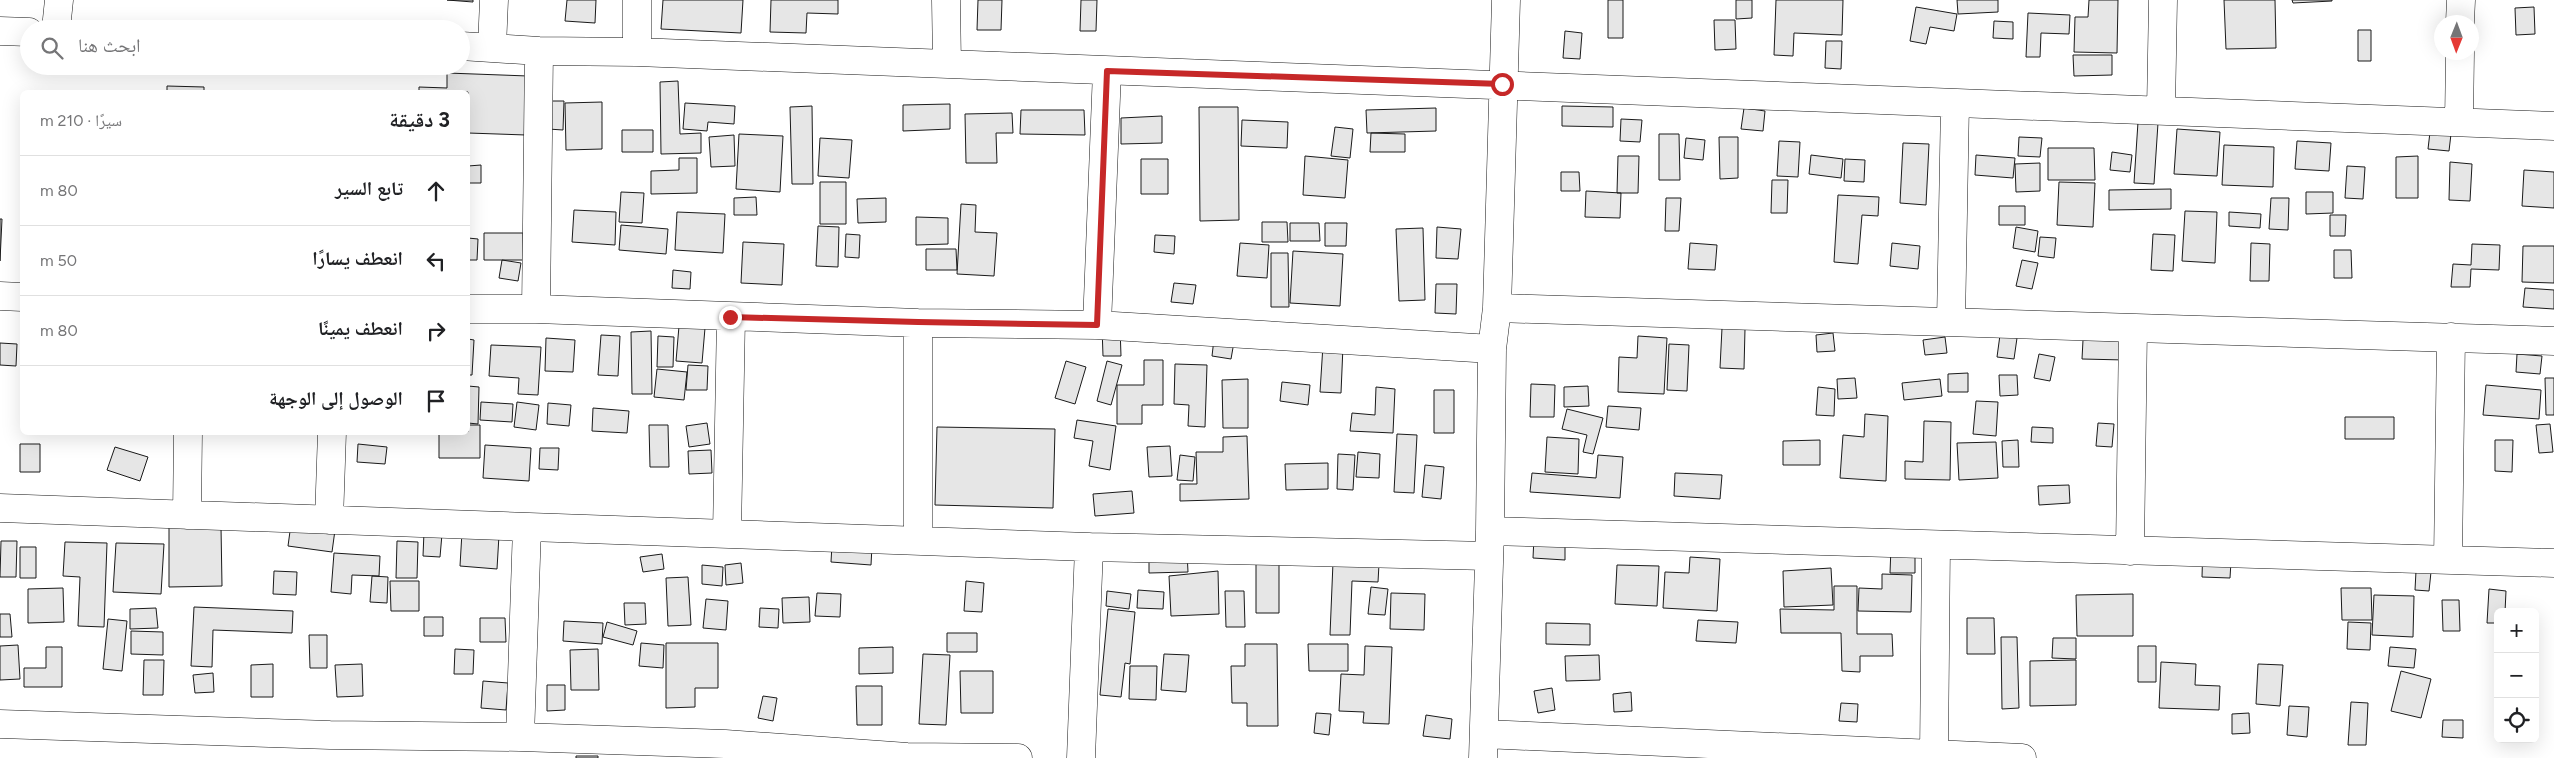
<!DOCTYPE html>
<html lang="ar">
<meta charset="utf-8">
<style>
:root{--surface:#fff;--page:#f6f6f6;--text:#202124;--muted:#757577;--line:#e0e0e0}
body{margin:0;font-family:Figtree,"Noto Naskh Arabic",sans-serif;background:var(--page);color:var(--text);direction:rtl}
.controls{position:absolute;right:15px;bottom:15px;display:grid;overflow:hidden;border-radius:8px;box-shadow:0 5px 20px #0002}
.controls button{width:45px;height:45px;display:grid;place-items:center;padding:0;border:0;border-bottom:1px solid var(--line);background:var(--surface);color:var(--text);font:25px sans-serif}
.compass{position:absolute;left:2434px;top:15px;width:45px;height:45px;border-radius:50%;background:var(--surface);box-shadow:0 5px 20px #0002;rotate:181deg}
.stop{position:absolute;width:15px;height:15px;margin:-11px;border:4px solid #c62828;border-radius:50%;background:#fff}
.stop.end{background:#c62828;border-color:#fff;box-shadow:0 1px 5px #0008}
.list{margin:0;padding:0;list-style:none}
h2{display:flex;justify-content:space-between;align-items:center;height:65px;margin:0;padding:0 20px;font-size:21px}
h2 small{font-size:16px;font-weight:400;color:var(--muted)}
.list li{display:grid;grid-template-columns:32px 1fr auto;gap:15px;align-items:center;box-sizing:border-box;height:70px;padding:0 20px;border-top:1px solid var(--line)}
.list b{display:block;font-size:19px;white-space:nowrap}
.list em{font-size:16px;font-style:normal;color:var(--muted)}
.icon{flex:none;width:28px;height:28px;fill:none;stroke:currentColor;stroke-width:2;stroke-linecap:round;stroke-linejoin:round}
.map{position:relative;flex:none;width:2554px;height:758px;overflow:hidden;direction:ltr}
.search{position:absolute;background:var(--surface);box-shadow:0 5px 20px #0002;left:20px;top:20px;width:450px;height:55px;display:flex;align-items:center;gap:12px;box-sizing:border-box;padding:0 18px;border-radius:28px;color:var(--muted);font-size:19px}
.panel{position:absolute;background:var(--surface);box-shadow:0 5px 20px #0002;left:20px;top:90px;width:450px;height:345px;border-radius:8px;direction:rtl}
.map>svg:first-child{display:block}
</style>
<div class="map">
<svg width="2554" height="758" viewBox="0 0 2554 758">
<rect width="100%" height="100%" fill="#fff"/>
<!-- building -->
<path fill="#e6e6e6" stroke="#1a1a1a" d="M447,0H473V2Z
M567,0H596L595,23L565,21Z
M663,0H743L741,33L661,29Z
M771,0H838V14L807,13L806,33L770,32Z
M978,0H1002L1001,30H977Z
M1081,0H1097L1096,31H1080Z
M1608,0H1623V38H1608Z
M1736,0H1752V18L1736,19Z
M1776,0H1843L1842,35L1794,33L1793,56L1774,55Z
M1957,0H1998V12L1958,14Z
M2089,0H2118L2117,53L2074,52L2075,17H2088Z
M2224,0H2275L2276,48L2226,49Z
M2292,0H2332V1L2293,3Z
M1916,7L1957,14L1954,31L1930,27L1926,44L1910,41Z
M2534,7L2535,34L2516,35L2515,8Z
M2028,13L2070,15L2069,34L2041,33L2040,57H2026Z
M1714,20H1735L1736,49L1715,50Z
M1994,21L2013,22V39L1993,38Z
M2358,30H2371V61H2358Z
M1565,31L1582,33L1580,59L1563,58Z
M1826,41H1842L1841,69L1825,68Z
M2073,55H2112V75L2074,76Z
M447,73L528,76L526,135L468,133V92H419V87L447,88Z
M678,81L680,134L701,133V153L661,154L660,82Z
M167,86L204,87V92H167Z
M549,101H564L563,130L548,129Z
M602,102V149L566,150L565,103Z
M685,103L735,106L734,124L708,122L707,131L683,129Z
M950,104V129L903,131V105Z
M812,106L813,184H792L790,107Z
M1562,106L1613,107V127L1562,126Z
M1199,107H1238L1239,220L1200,221Z
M1436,108V131L1367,133L1366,110Z
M1744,108L1765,111L1763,131L1741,129Z
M1021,110H1084L1085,135L1020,134Z
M1012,113L1013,133H996L997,163H966L965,114Z
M2432,115L2453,117L2449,151L2428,149Z
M1162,116V143L1121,144V118Z
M1621,119L1642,120L1640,142L1620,141Z
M1242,120L1288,122L1287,148L1241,146Z
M2138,122L2158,123L2154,184L2134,183Z
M1335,127L1353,129L1350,158L1331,156Z
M2177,129L2220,132L2217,176L2174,174Z
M622,130H653V152H622Z
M1371,133L1405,134V152H1370Z
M739,134L783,136L780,192L736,189Z
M1659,134H1679L1680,180H1659Z
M734,135L735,166L711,167L709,137Z
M1719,137H1738V178L1720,179Z
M2019,137L2042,138L2040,157L2018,156Z
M820,138L852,140L849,178L818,176Z
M1686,138L1705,140L1703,160L1684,158Z
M1779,141L1800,142L1798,177L1777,176Z
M2297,141L2331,143L2329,171L2295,169Z
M1903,143L1929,144L1926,205L1900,203Z
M2224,145L2274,147L2273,187L2222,185Z
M2048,148H2094L2095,180H2048Z
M2112,152L2132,155L2130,172L2110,170Z
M1811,155L1843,159L1841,178L1809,174Z
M1976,155L2015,158L2013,178L1975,175Z
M1305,156L1348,160L1345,198L1303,195Z
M1618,156H1639L1638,193H1617Z
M2418,156V198H2396V157Z
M679,158H697V193L651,194V171L679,170Z
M1141,159H1168V194H1141Z
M1845,159L1865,160L1864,182L1844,181Z
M2450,162L2472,164L2470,201L2449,200Z
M2040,163V191L2016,192L2015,164Z
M481,165V183H468V166Z
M2347,166L2365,167L2363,199L2345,198Z
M2524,170L2554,172V208L2522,206Z
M1561,172H1579L1580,191H1561Z
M1772,180H1788L1787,213H1771Z
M820,182H846V224H820Z
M2059,182L2095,183L2093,227L2057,225Z
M2171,189V209L2109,210V190Z
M1586,191L1621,193L1620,218L1585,217Z
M621,192L644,193L642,223L619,222Z
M2306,192H2333V213L2306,214Z
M1838,195L1879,197L1878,216L1862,215L1858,264L1834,262Z
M756,197L757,215H734V198Z
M886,198V222L858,223L857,199Z
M1666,198H1681L1679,231H1665Z
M2271,198H2289L2288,230L2269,229Z
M961,204L976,205L975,232L997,233L994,276L957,274Z
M1999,206H2025V225H1999Z
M574,210L616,212L615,245L572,242Z
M2185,211L2217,212L2215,263L2182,261Z
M677,212L725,214L723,253L675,250Z
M2229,212L2261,214L2260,228L2229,226Z
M2330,215H2346L2345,236H2330Z
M916,217L948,218V244L916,245Z
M0,219H2L0,261Z
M1262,222H1287L1288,242H1262Z
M1290,223H1319L1320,241H1290Z
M1325,223H1347L1346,246H1325Z
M621,225L668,229L666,254L619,250Z
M818,226L839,227L838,267L816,266Z
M1437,227L1461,229L1458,259L1436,258Z
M2016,227L2038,231L2035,252L2013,248Z
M1423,228L1425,300L1399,301L1396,229Z
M484,233H523V260H484Z
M846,234L860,235L859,258L845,257Z
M2153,234L2175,235L2173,271L2151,270Z
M1155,235L1175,236L1174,254L1154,252Z
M2040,237L2056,238L2054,258L2038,256Z
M468,238L478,239L477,260H468Z
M743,242L784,244L782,285L741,283Z
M1240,243L1269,245L1267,278L1237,276Z
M1690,243L1717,245L1715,270L1688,269Z
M1892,243L1920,246L1918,269L1890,266Z
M2251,243L2270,244L2269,281H2250Z
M2472,244L2500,245L2499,270L2471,269L2470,287H2451L2453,264L2471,265Z
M2523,246H2554V283L2522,282Z
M926,249H956L957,270H926Z
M2334,250H2351L2352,278H2334Z
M1293,251L1343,254L1340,306L1290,303Z
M1271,253H1288L1289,307H1271Z
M502,260L521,263L518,281L499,278Z
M2022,260L2038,263L2032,289L2016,286Z
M673,270L691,272L690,289L672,288Z
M1174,283L1196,285L1193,304L1171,302Z
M1436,284H1457L1456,314L1435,313Z
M2525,288L2554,290V309L2523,307Z
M679,326L705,328L702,363L676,361Z
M1102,327H1120L1121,356H1103Z
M1722,328L1745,329L1744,369L1720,368Z
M651,331L652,394H632L631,332Z
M1833,333L1835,351L1817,352L1816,335Z
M601,335L620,336L618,376L598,375Z
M2000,335L2017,338L2014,359L1997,357Z
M658,336L674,337L673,367H657Z
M1638,336L1667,338L1664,394L1618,392L1619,357L1637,358Z
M1945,337L1947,353L1925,355L1923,340Z
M546,338L575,340L573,372L545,371Z
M468,339L474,340L472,375H468Z
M1214,339L1234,342L1231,359L1212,356Z
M2083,340L2125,341V360L2082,359Z
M0,343L17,344L16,366L0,365Z
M1669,344L1689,345L1687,391L1667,390Z
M491,345L541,347L538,395L518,394L519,378L489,376Z
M1323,345L1343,346L1341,393L1320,392Z
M2039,354L2055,357L2050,381L2034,378Z
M2517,354L2542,356L2540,374L2516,372Z
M1144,360H1163V405H1142V424H1117V385H1144Z
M1066,361L1086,367L1075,404L1055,398Z
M1107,361L1122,365L1111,405L1097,401Z
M1175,364L1207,365L1205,427L1188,426L1189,405L1174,404Z
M688,365L708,366L707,390H686Z
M657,369L687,372L684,400L654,397Z
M1968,373V392H1948V374Z
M1999,375H2017L2018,395L2000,396Z
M1855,378L1857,398L1838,399L1837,379Z
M2545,378H2554V415H2546Z
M1248,379V428H1223L1222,380Z
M1940,379L1942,396L1904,400L1902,383Z
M1282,382L1310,385L1308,405L1280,401Z
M1531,384L1555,385L1554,417H1530Z
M2486,385L2541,390L2539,419L2483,415Z
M468,386L479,387L478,424L468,423Z
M1588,386L1589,406L1564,407V387Z
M1376,387L1395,389L1393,433L1350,431L1352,413L1375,415Z
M1818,387L1835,389L1834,416L1816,415Z
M1434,390H1454V433H1434Z
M1976,401L1998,402L1996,436L1973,434Z
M481,402L513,404L512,422L480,420Z
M517,402L539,405L536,430L514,427Z
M548,403L571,405L569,426L547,424Z
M1608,406L1641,408L1639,430L1606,427Z
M593,408L629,411L627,433L592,431Z
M1567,409L1603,418L1593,454L1583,452L1587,435L1562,429Z
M1865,414L1888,416L1886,481L1840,478L1843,435L1864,437Z
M2345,417H2394V439H2345Z
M1077,420L1116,426L1110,470L1089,466L1093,441L1074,438Z
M1924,421L1951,422L1950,480L1905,479V461L1923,462Z
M707,423L710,444L689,447L686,426Z
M2098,423L2114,424L2112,447L2096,446Z
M2550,424L2553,452L2539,453L2536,425Z
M468,425H480V458H439V432H468Z
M649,425H668L669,467H650Z
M937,427L1055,429L1053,508L935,505Z
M2032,427L2053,428V443L2031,442Z
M1397,434L1417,435L1414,493L1394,492Z
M1247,436L1249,499L1180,501V484H1197L1196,452H1223V437Z
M1547,437L1579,439L1578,474L1545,472Z
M1820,440V465H1783V441Z
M2018,440L2019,467H2003L2002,441Z
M2495,440H2513L2512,472L2495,471Z
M1996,442L1998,478L1959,480L1957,443Z
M20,444H40V472H20Z
M358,444L387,447L385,464L357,462Z
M485,445L531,448L529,481L483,478Z
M1170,446L1172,476L1149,477L1147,447Z
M115,447L148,457L140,481L107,470Z
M540,448H559L558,470L539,469Z
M711,450L712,473L689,474L688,451Z
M1358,452L1380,454L1379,478L1356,477Z
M1338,454L1355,455L1353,490L1337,489Z
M1180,455L1195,457L1193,481L1177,480Z
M1598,455L1623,457L1620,498L1530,492L1532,473L1596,478Z
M1328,463V489L1286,490L1285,464Z
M1425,465L1444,467L1441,499L1422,497Z
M1675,473L1722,475L1720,499L1674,496Z
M2069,485L2070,503L2039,505L2038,486Z
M1132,491L1134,513L1095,516L1093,494Z
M291,524L335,530L332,552L288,546Z
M169,527H221L222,586L169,587Z
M424,532L442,534L440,557L423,556Z
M462,532L499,535L497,569L460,566Z
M1534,537L1565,539V560L1533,558Z
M1,541H17L16,577H0Z
M397,541L418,542L417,578H396Z
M65,542L107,543L104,627L78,626L80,577L63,576Z
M116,543L164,544L161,594L113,592Z
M2203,543L2232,545L2230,578L2202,577Z
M832,544L872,546L871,565L831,562Z
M20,547H36V578H20Z
M1891,547L1915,548V573H1890Z
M1187,552L1188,572L1149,573V553Z
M334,553L380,556L379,576L352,575L351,594L331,592Z
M662,554L664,569L643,572L640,557Z
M1256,555H1279V613H1256Z
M1690,557L1720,559L1717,611L1663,608L1665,572L1689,573Z
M1333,562L1379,564L1378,582L1352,581L1350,635H1330Z
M741,563L743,583L726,585L725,565Z
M702,565L723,567L722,586L702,584Z
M1617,565L1659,566L1657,606L1615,604Z
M1831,568L1833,605L1784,607L1783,571Z
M274,571L297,572L296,595L273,594Z
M1218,571L1219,614L1171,616L1169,576Z
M2416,571L2431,572L2429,591L2415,590Z
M1882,574L1912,575L1911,612L1858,611L1859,588L1882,589Z
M372,576L388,577L387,603L370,602Z
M688,577L691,625L668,626L666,578Z
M390,581H419V611H391Z
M966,581L984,583L982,612L964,611Z
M1834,586H1857V634H1892L1893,656H1860V672L1842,671L1841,633H1781L1780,609L1834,610Z
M1371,587L1388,589L1385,615L1368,614Z
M63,588L64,622L28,623V589Z
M2341,588H2371L2372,620H2342Z
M2489,589L2506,591L2505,612H2498V623H2487Z
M1138,590L1164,592L1163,609L1137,608Z
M1107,591L1131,594L1129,609L1106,606Z
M1225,591H1244L1245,627H1226Z
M817,593L841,594L840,617L815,616Z
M1391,593L1425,594L1424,630L1390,629Z
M2133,594V636H2077L2076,595Z
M2374,595L2414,596L2413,637L2372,635Z
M809,597L810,622L783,623L782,598Z
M706,599L728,601L726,630L703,628Z
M2442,600H2459L2460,631H2443Z
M624,603H645L646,624L625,625Z
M194,607L293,611L292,633L213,630L212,667L191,666Z
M156,608L158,628L130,629V609Z
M760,608L779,609L778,628L759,627Z
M1108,609L1135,612L1130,664L1125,663L1121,697L1100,695Z
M0,614H10L12,637H0Z
M424,617H443V636H424Z
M480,618H505L506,642H480Z
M1967,618H1994L1995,654H1967Z
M108,619L127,621L122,671L103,669Z
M1698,620L1738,622L1736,643L1696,641Z
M564,621L603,623L602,644L563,641Z
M607,622L637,631L633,645L603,637Z
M2348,622L2371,623L2370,650L2347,649Z
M1546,623L1590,624V645L1546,644Z
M131,631L163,632V655L131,654Z
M947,633H977V652H947Z
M309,635H327V668H310Z
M2001,637H2017L2019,708L2002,709Z
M2053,638H2076V659L2052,658Z
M641,643L664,645L663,668L639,666Z
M666,643H718V688H695V707L666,708Z
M1245,644H1277L1278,726H1247V703H1232L1231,666H1245Z
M1308,644H1348V671H1309Z
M18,645L20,679L0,680V646Z
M1365,646L1392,647L1389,724L1363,723L1364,712L1339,711L1341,674L1364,675Z
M2138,646H2156V682H2138Z
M46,647H62V687H24V668H46Z
M893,647V673L859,674V648Z
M2390,647L2416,649L2414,668L2388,666Z
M455,649L474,650L473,674H454Z
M598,649L599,690H571L570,650Z
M923,654L950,655L946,725L919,724Z
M1164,654L1189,655L1186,692L1161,690Z
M1599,655L1600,680L1566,681L1565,656Z
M144,660H164L163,695H143Z
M2076,660V705L2030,706V661Z
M2161,662L2196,664L2195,685L2220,686L2219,710L2159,708Z
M273,664V697H251V665Z
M362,664L363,696L337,697L335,665Z
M2258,664L2283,665L2280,706L2256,704Z
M1130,666H1157L1156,700L1129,699Z
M960,671H993V713H961Z
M2401,671L2431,679L2421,718L2391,711Z
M213,673L214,692L195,693L193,675Z
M483,681L508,683L506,710L481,708Z
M547,685H565V710L547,711Z
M856,686H882V725H857Z
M1552,688L1555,710L1538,713L1534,691Z
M1631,692L1632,711L1614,712L1613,694Z
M763,696L777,698L773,721L758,718Z
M2351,702L2368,703L2366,745H2348Z
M1841,703L1858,704L1857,722L1839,721Z
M2289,706L2309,707L2307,737L2287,735Z
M1316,713L1331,714L1329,735L1314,733Z
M2249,713L2250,733L2232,734V714Z
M1426,715L1452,719L1450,739L1423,736Z
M2443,720H2463V738L2442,737Z
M576,756H598V758H576Z"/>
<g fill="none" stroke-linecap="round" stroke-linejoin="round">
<defs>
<path id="minor" d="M637,0V52
M946,0L947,64
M2460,22L2461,0
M56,29L59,0
M0,31L29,32
M461,46L539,51L637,52L2554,126
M492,47L494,0
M2161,109L2163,0
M2459,122L2460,52
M0,296L22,297
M1497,308L2554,341
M468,309H536L918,323L1097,325L1492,349
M536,309L539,51
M1951,322L1955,103
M918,323V541
M1097,325L1107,71
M0,508L1089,547L1489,556
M187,515L188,432
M329,520L332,432
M1490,531L2554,563
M727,533L731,317
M2130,551L2133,328
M2448,559L2451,337
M0,724L330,735L520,737L725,744L907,757L1018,758
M1484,734L2022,758
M520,737L527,527
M1934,754L1936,545
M1081,758L1089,547
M1483,758L1490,531L1492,349L1497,308L1506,0"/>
</defs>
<!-- minor casing -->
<use href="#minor" stroke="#1a1a1a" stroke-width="29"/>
<!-- minor -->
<use href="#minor" stroke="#fff" stroke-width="28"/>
</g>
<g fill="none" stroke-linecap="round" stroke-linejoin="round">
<!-- route -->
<path stroke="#c62828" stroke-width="6" d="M730,317L918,322L1097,325L1107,71L1502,84"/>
</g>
</svg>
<div class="controls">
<button>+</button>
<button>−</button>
<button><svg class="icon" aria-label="locate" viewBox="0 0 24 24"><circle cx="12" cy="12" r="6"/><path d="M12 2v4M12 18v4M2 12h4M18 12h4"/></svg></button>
</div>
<svg class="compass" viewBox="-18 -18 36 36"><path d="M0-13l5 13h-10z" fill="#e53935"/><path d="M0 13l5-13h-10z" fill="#757577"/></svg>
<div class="stop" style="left:1502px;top:84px"></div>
<div class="stop end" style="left:730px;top:317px"></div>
<div class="search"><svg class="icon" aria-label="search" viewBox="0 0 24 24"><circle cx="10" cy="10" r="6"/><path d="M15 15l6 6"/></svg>ابحث هنا</div>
<section class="panel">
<h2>3 دقيقة<small>سيرًا · 210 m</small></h2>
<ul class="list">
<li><svg class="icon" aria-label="ahead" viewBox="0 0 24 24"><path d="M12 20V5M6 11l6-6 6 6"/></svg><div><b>تابع السير</b></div><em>80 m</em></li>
<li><svg class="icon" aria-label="left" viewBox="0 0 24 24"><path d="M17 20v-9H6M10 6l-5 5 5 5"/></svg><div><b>انعطف يسارًا</b></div><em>50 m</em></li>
<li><svg class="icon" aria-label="right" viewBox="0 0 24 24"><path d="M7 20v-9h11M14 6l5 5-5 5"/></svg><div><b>انعطف يمينًا</b></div><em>80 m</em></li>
<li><svg class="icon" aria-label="arrive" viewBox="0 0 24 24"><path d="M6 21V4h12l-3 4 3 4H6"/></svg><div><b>الوصول إلى الوجهة</b></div></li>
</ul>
</section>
</div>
